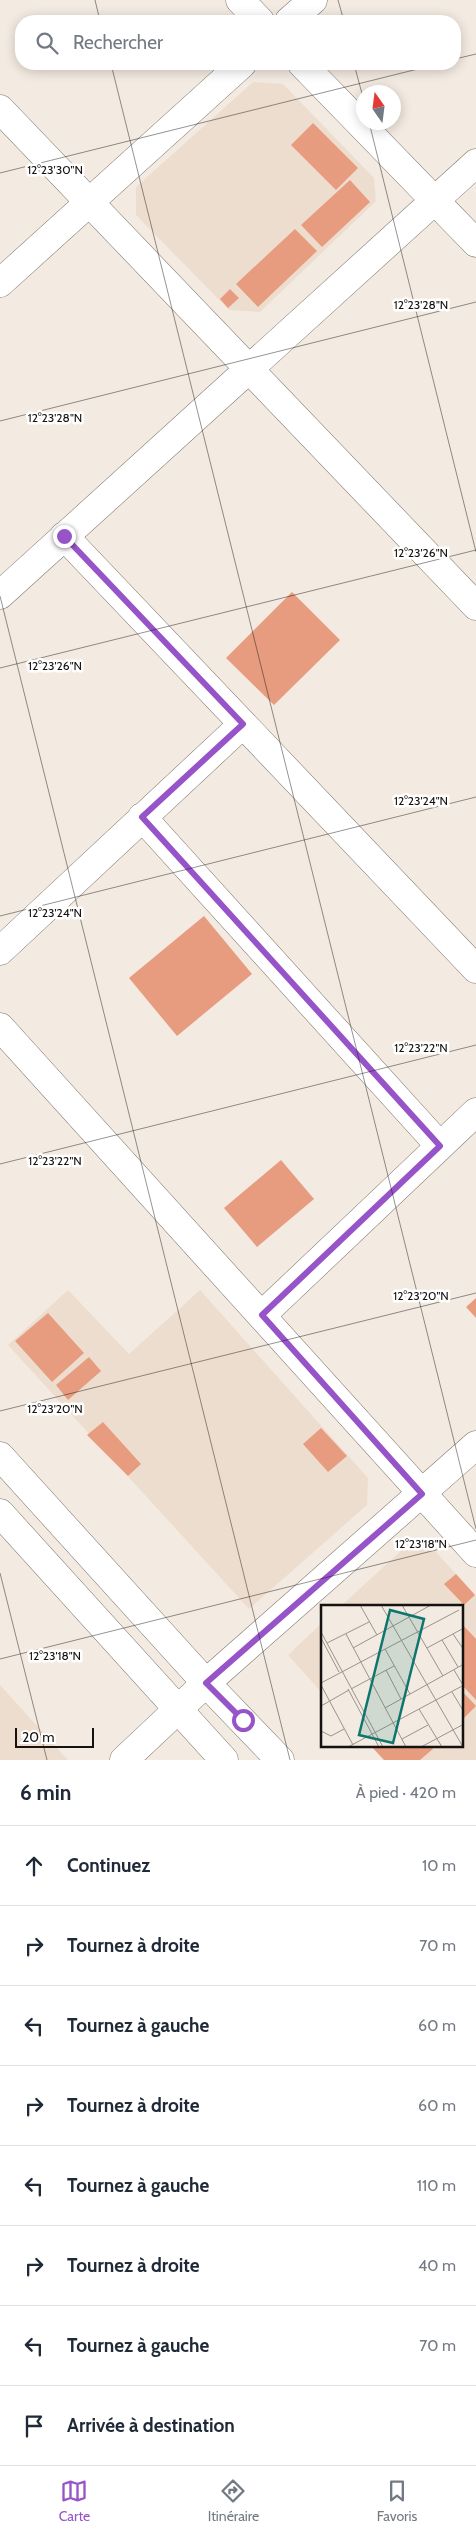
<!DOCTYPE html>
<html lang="fr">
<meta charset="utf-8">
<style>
:root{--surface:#fff;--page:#f6f6f7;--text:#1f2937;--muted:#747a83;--line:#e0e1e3;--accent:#9754c9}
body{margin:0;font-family:Cabin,sans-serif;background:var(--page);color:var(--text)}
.compass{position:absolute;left:356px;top:85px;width:45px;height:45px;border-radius:50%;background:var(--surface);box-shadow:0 2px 12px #0003;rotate:346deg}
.scale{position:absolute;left:15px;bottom:12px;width:79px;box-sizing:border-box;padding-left:5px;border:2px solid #15120f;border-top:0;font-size:14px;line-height:18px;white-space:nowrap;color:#15120f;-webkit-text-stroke:4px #fff;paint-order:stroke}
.stop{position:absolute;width:15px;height:15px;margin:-11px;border:4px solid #9754c9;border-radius:50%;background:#fff}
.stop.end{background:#9754c9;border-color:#fff;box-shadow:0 1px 5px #0008}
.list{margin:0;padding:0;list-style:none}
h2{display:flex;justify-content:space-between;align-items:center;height:65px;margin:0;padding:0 20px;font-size:21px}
h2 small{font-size:16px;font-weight:400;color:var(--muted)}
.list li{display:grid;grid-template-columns:32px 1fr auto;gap:15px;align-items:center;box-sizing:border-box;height:80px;padding:0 20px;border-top:1px solid var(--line)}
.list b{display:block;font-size:19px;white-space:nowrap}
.list em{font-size:16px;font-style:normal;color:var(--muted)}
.icon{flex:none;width:28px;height:28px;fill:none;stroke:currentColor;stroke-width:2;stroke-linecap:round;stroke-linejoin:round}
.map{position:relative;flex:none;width:476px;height:1760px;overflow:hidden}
.search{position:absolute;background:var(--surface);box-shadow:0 2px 12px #0003;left:15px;right:15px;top:15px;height:55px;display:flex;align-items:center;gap:12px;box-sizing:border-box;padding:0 18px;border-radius:20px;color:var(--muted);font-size:19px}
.sheet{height:705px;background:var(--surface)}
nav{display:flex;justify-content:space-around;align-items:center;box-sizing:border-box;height:70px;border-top:1px solid var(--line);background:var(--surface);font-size:14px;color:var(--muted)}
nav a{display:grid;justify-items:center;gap:2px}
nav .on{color:var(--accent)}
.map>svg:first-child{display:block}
</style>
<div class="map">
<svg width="476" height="1760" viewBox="0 0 476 1760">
<rect width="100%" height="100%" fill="#f3eae1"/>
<!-- built -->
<path fill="#edddcf" d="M253,82L283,84L374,178L376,201L260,312L229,310L136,215V187Z
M68,1290L129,1354L200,1290L368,1478L367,1505L249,1609L8,1345Z
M405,1547L435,1551L476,1596V1760H384L371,1746H462V1606H341Z
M322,1623V1693L288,1655Z
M0,1685L68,1760H0Z"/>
<!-- building -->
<path fill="#e79c7f" d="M313,123L358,168L336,190L291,145Z
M350,180L370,202L322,247L301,225Z
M295,229L317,251L258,307L236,284Z
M230,289L239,298L228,308L220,299Z
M292,592L340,640L274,705L226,658Z
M204,916L252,974L177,1036L129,978Z
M281,1160L314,1199L257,1247L224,1208Z
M476,1298V1318L466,1307Z
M48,1313L84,1353L52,1382L15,1341Z
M89,1357L101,1371L68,1400L56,1385Z
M103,1422L141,1464L128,1476L87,1435Z
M321,1428L347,1456L328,1472L303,1444Z
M456,1574L475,1595L464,1605L444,1584Z
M462,1624L476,1639V1700L462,1685Z
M462,1691L476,1706L462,1720Z
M371,1746H430L433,1749L420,1760H384Z"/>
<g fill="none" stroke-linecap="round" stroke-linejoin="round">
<defs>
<path id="minor" d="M240,0L260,21
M289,21L313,0
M302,64L476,243
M0,109L476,606
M0,283L242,64
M64,536L476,969
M0,595L476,163
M142,817L440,1146
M0,951L243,724
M0,1027L476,1553
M262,1315L476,1112
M0,1456L206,1683L280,1760
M0,1513L224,1760
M124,1760L206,1683L476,1445"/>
</defs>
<!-- minor casing -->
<use href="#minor" stroke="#7c746c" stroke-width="29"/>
<!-- minor -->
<use href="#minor" stroke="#fff" stroke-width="28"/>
</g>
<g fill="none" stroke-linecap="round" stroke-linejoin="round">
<!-- route -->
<path stroke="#9754c9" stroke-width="6" d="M64,536L243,724L142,817L440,1146L262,1315L422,1494L206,1683L243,1720"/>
</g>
<!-- ticks -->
<path fill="none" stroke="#15120f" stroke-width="1" stroke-opacity="0.45" d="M95,0L100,21M338,0L344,21M455,59L476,54M111,64L476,1529M354,64L364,101M369,122L476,552M0,173L438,64M0,421L476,302M0,596L290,1760M0,668L476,550M0,916L476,797M0,1164L476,1045M0,1411L476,1293M0,1573L47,1760M0,1659L476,1540"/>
<!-- overview -->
<g transform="translate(321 1605)">
<rect width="142" height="142" fill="#f3eae1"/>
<path fill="none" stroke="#9a948d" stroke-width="1" d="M39,0L56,30M60,0L142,142M81,0L122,71M0,27L62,142M25,29L85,142M132,29L143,45M0,33L18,67M121,35L137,62M6,38L48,17M32,43L110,0M106,43L143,23M64,44L89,89M65,65L80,94M133,65L142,80M0,78L138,5M0,80L32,140M27,84L58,142M30,84L73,61M131,87L143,107M0,101L28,85M64,103L143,59M98,104L121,142M0,126L10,131L23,124M81,134L107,120M27,142L143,80M100,142L143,119"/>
<path fill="#0f766e" fill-opacity="0.15" stroke="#0f766e" stroke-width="2.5" d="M69,5L103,14L72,138L38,130Z"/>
<rect width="142" height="142" fill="none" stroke="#15120f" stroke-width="2.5"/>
</g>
<g font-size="12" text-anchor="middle" fill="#15120f" stroke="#fff" stroke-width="5" stroke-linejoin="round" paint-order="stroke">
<text x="55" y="174">12°23'30"N</text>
<text x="421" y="309">12°23'28"N</text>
<text x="55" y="422">12°23'28"N</text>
<text x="421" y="557">12°23'26"N</text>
<text x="55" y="670">12°23'26"N</text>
<text x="421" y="805">12°23'24"N</text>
<text x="55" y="917">12°23'24"N</text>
<text x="421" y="1052">12°23'22"N</text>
<text x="55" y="1165">12°23'22"N</text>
<text x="421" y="1300">12°23'20"N</text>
<text x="55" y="1413">12°23'20"N</text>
<text x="421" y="1548">12°23'18"N</text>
<text x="55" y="1660">12°23'18"N</text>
</g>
</svg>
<svg class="compass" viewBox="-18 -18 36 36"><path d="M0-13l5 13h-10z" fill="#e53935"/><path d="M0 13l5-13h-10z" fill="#747a83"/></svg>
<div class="scale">20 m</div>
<div class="stop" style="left:243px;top:1720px"></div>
<div class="stop end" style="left:64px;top:536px"></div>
<div class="search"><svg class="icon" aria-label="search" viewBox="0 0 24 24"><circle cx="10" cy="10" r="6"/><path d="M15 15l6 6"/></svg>Rechercher</div>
</div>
<section class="sheet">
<h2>6 min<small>À pied · 420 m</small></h2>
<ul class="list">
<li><svg class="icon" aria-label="ahead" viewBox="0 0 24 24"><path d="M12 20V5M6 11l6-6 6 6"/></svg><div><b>Continuez</b></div><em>10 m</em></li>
<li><svg class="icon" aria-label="right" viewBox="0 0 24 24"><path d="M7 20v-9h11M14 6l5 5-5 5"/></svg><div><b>Tournez à droite</b></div><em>70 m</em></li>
<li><svg class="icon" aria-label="left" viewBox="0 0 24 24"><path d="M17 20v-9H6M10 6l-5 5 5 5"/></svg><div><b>Tournez à gauche</b></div><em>60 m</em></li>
<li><svg class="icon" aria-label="right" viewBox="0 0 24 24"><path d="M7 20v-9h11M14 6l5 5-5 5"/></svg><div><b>Tournez à droite</b></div><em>60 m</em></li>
<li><svg class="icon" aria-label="left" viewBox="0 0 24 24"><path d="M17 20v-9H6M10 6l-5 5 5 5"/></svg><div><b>Tournez à gauche</b></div><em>110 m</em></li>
<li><svg class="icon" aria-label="right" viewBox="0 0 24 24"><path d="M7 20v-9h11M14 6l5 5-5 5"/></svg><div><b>Tournez à droite</b></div><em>40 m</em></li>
<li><svg class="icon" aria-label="left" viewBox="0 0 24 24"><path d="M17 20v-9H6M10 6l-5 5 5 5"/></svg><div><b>Tournez à gauche</b></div><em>70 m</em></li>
<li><svg class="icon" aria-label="arrive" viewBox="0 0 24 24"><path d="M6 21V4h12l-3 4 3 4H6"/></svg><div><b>Arrivée à destination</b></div></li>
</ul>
</section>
<nav>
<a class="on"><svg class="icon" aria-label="map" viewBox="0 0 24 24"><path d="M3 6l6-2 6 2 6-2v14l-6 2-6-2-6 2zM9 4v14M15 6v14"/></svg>Carte</a>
<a><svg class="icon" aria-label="directions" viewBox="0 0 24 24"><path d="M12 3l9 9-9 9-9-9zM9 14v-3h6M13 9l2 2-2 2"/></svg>Itinéraire</a>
<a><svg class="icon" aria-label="saved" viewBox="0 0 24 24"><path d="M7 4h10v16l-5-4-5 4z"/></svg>Favoris</a>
</nav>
